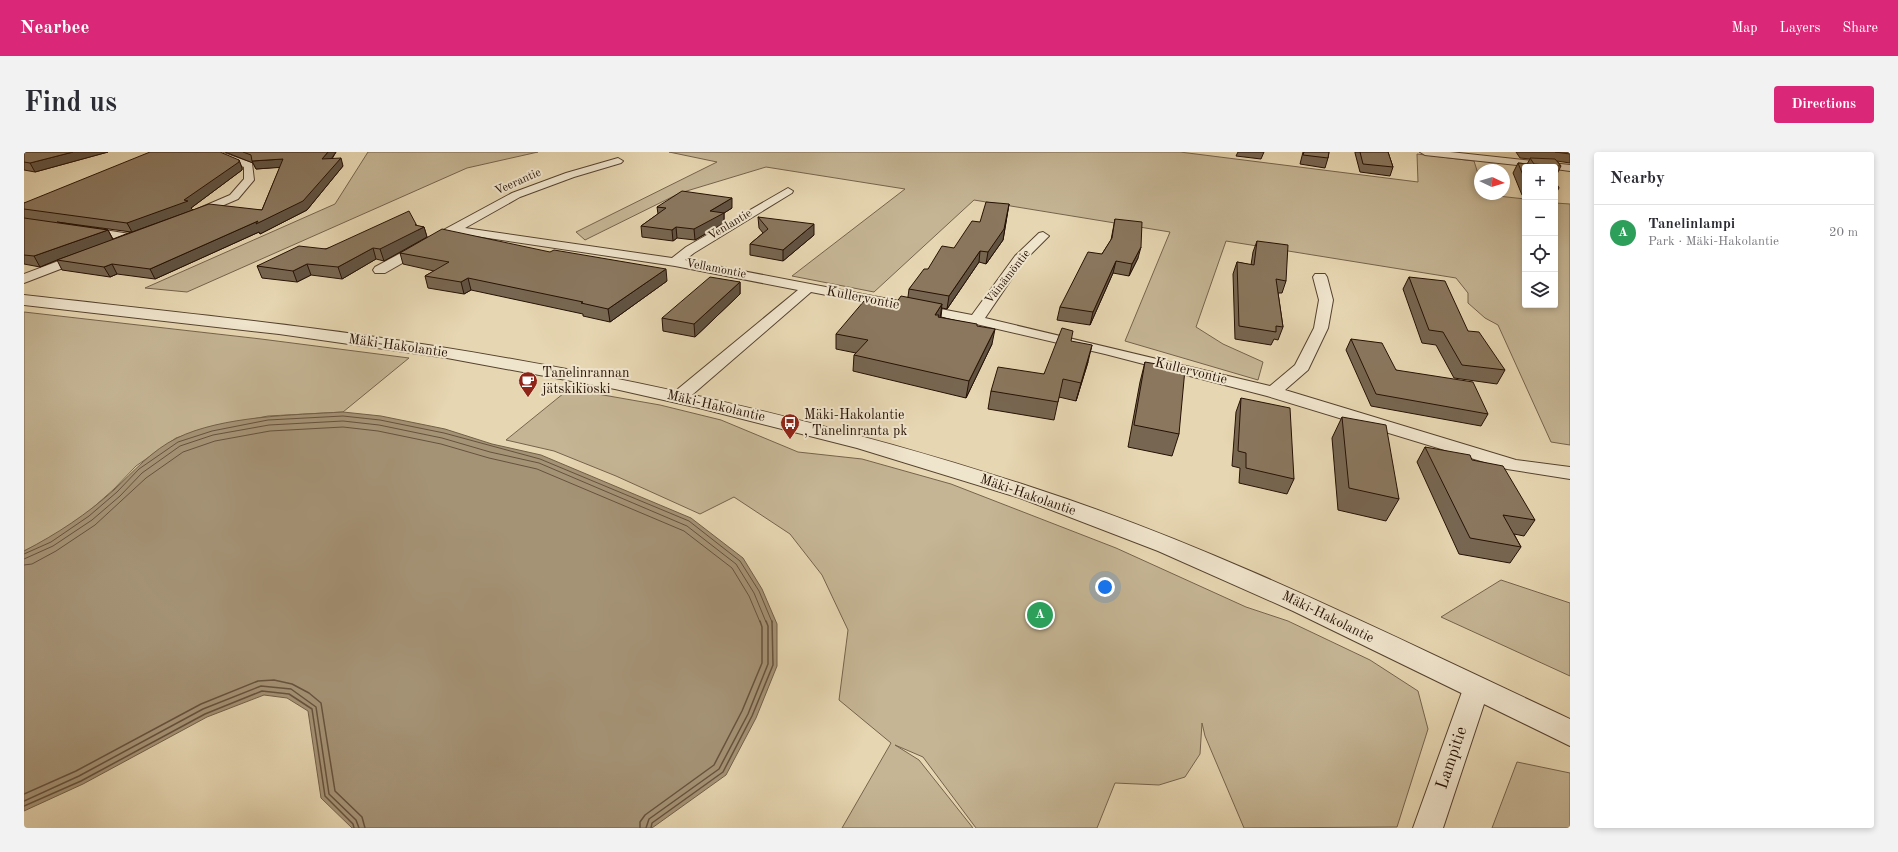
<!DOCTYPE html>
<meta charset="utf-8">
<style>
:root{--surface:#fff;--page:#f2f2f3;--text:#2b2b33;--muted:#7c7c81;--line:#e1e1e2;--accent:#db2777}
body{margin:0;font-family:"Old Standard TT",serif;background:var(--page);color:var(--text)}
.controls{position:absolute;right:12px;top:12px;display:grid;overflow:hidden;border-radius:4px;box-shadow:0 2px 6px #0003}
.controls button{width:36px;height:36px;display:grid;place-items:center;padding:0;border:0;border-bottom:1px solid var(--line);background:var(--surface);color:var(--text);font:20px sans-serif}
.compass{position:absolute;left:1450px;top:12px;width:36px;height:36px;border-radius:50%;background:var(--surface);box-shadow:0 2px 6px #0003;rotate:94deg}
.you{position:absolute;left:1081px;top:435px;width:14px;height:14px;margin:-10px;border:3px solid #fff;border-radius:50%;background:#1a73e8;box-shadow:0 0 0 6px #1a73e833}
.badge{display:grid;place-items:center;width:26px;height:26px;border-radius:50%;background:var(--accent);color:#fff;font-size:13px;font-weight:700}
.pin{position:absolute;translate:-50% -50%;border:2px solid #fff;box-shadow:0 1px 4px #0006}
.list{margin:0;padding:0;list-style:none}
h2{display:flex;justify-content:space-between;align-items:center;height:52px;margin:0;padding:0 16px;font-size:17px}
h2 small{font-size:13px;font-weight:400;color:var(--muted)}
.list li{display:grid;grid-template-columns:26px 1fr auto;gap:12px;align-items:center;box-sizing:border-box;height:56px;padding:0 16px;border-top:1px solid var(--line)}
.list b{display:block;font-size:15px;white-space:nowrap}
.list p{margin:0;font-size:13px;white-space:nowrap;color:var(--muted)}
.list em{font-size:13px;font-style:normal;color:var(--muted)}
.icon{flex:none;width:22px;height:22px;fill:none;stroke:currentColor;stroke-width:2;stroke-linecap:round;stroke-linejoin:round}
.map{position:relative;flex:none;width:1546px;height:676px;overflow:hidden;border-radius:4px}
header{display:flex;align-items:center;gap:24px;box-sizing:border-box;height:56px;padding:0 20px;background:var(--accent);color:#fff}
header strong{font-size:19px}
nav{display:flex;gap:22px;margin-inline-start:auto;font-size:14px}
.intro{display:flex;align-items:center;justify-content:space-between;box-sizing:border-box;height:96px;padding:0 24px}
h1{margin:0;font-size:28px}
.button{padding:10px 18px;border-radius:4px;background:var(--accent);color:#fff;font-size:14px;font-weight:700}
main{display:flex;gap:24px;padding:0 24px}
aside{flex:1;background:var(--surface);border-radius:4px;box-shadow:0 2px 6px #0003}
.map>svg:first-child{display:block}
</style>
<header>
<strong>Nearbee</strong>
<nav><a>Map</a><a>Layers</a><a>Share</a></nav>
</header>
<div class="intro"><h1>Find us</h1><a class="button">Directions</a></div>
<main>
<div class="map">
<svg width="1546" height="676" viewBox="0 0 1546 676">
<rect width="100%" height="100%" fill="#e6d6b1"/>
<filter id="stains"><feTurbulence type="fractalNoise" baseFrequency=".005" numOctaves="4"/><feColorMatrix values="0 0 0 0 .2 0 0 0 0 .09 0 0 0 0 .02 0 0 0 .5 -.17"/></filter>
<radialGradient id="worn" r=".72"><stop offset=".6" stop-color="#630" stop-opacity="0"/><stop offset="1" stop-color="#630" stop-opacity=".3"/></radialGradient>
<!-- green -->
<path fill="#c5b594" stroke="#76634c" d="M344,0H514L443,16L163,140L121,136L311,52Z
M645,0H1156L1394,30L1393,2L1450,9L1456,28V42L1501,47V153H1531V51L1546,52V293L1527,290L1474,173L1461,166L1444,151V141L1432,126L1202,89L1172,175L1199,192L1239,210L1234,228L1101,189L1146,80L950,48L850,140L768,124L881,37L742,15L656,41L561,88L552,80L693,10Z
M0,160L237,187L385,206L319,260L244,264L187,275L152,286L112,314L90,337L63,361L25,387L0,399Z
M545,237L636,253L697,268L774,300L838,307L927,332L1092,396L1222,455L1264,469L1346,508L1394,539L1404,577L1373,675L1220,676L1181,584L1178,571L1176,602L1161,625L1135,633L1091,631L1073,676H952L899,605L871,593L895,608L949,676H818L867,591L815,548L824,478L798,423L766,382L710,345L676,362L592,324L530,299L482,288Z
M1477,428L1546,451V524L1417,465Z
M1493,610L1546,621V676H1468Z"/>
<!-- water -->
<path fill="#a59376" stroke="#725f48" d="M319,260L357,264L421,277L468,292L517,303L667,366L719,406L738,437L753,472V514L732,566L702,623L628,676H328L297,646L284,559L263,546L240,543L183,565L59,632L0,659V399C33,382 63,362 90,338C109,320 128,298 153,286C198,264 269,263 319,260Z"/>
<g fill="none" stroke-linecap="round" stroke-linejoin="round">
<!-- shore-far1 -->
<path stroke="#66523d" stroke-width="1" d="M0,402L27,390L65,364L93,340L115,317L154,290L188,279L244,268L319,264L356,268L420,281L516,307L665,369L716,409L735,439L748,470
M0,407L29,394L68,368L96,344L118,321L156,294L189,283L245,273L319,269L355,273L418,286L466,300L515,311L663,374L712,412L730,441L742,470
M0,413L8,412L32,399L71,373L122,326L159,300L191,289L246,279L319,275L354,279L417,292L465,306L513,317L660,379L708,416L725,444L736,470"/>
<!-- shore -->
<path stroke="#66523d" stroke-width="1.5" d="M0,642L52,619L177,552L234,529L250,528L268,532L285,541L297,551L311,639L338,665L341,676
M0,649L55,624L179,557L237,534L267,537L292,555L305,642L332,668L335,676
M0,654L57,629L181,562L238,539L265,542L288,557L301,644L329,672L330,676
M616,676V670L621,663L690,613L718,559L738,511V475L736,469
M622,676L625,667L695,617L724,562L744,512V474L742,469
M627,676L628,671L699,620L728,564L749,513L748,469"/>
<defs>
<path id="minor" d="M183,0H197L228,11L230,28L214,47L172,65H164L162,63L164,61L206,43L220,27V15Z
M1396,0H1426L1546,13V19L1531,17V15H1511L1401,3Z
M594,6L599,9L597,11L550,25L496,45L441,76L648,106L662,95L764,36L769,39L768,41L670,101L661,108L948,163L991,104L1015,81L1019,80L1025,84L999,110L961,166L1246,234L1271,213L1290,176L1295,148L1289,125L1291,122H1301L1303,125L1309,148L1304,176L1284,218L1261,238L1492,308L1546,315V327L1483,317L1243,244L1081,202L952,172L787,140L661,249L655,250L649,249L646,245L649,241L774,138L651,114L431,81L361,121H351L349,118L351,115L488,41L542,21Z
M61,75L106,82L112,86L106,90L57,82L55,79L57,76Z
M61,99L65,100L67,103L65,106L0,131V122Z
M1452,527L1461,530L1465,537L1419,676H1389L1439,537L1443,530Z"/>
<path id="tertiary" d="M0,143C113,156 226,167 338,183C566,216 792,264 1010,336C1195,396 1370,485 1546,567V594L1269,459L1134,399L996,346L833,296L675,256L591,237L423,206L255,182L0,153Z"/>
</defs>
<!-- minor casing -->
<use href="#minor" stroke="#56422f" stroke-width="2"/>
<!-- tertiary casing -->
<use href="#tertiary" stroke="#56422f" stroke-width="2"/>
<!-- minor -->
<use href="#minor" fill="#efe4cc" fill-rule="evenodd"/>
<!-- tertiary -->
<use href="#tertiary" fill="#efe4cc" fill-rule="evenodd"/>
</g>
<!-- wall -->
<path fill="#776651" stroke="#261104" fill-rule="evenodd" d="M0,0H84L11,20L0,18Z
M201,0H312L308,7L319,14L283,58L236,82L235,80L131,127L93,122L86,125L38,118L33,108L16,115L0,112V51L215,8L218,16V18L167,56L168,58H238L256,15L232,17L229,11ZM33,70L107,80L89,87L84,78Z
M1214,0H1240L1237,7L1212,4Z
M1279,0H1305L1304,6L1301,16L1276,12Z
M1331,0H1364L1369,15L1366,24L1336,20L1331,1Z
M1492,0H1546V11L1533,9L1537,14L1532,24H1531V15H1501V43H1498L1489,21L1494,11L1503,12L1506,7L1496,6Z
M1531,29L1535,36L1531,43Z
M985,52L979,88L962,112L955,110L923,157L918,156L917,165L953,174L968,192L942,246L829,219L830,203L832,201L812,197V182L870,154L884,145L885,137L904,117Z
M633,55L708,56L700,61V71L671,88L653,86L649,89L618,85L617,74L634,62Z
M734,65L790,83L759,109L726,103V92L739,81L735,76Z
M1091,67L1114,106L1105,124L1089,121L1066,173L1033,168L1036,155L1078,102L1087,88Z
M393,74L400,75L403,85L360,109L352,107L318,127L287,123L273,130L238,126L233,114Z
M1233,89L1262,129L1258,141H1254L1259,175L1254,188L1250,187L1247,193L1211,187L1209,122L1213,110L1227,113L1229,100Z
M376,101L643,129L586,170L559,164V162L447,138L440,142L404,136L401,124L410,119L379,112Z
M1385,125L1444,179L1481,218L1473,232L1430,226L1412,193L1398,191L1379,137Z
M716,130V142L671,185L639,179L638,166Z
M1327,187L1372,218L1464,262L1457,274L1347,254L1322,198Z
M1047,189L1064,210L1052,249L1035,245L1030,268L964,257L967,239L1020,222Z
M1121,210L1155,282L1148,304L1104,295L1116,230Z
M1217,246L1270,327L1263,342L1215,331L1216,316L1208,314L1212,260Z
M1318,265L1375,347L1362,369L1314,358L1308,286Z
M1401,295L1511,368L1500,384L1490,382L1497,395L1486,411L1435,402L1393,310Z"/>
<!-- shaded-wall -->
<path fill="#615342" stroke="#261104" d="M49,0H84L11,20L6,11Z
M304,0H312L301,16L298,7Z
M317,6L319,14L283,58L236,82L235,80L131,127L126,117L234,69Z
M259,7L262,15L232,17L228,9Z
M215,8L218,16V18L167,56L169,58L108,80L103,71Z
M708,46V56L700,61V71L671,88L670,77L686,59Z
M985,52L979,88L962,112L964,100Z
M392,72L394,78L400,75L403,85L360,109L356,97Z
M790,72V83L759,109V98Z
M652,75L653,86L649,89L648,78Z
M84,78L89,88L33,108L16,115L10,104Z
M1117,95L1114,106L1105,124L1108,112Z
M349,96L352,107L318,127L314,115Z
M956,99L955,110L923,157L925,144Z
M1092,109L1089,121L1066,173L1069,160Z
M88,112L93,122L86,125L80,115Z
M283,112L287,123L273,130L269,119Z
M642,117L643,129L586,170L584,157Z
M444,126L447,138L440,142L437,130Z
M716,130V142L671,185L670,172Z
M918,152L916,167L911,163Z
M971,177L968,192L942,246L945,229Z
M1068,193L1064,210L1052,249L1057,231Z"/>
<!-- building -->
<path fill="#8a775e" stroke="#261104" d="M0,0H49L6,11L0,10Z
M126,0H196L215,8V10L160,48L164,49L103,71L0,57V51Z
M219,0H304L298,7L317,6L279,49L232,72L234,69L126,117L88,112L80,115L33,108L185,52L238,58L259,7L228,9L227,3Z
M1280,0H1305L1304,6L1279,3Z
M1336,0H1364L1369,15L1339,12Z
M1531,0H1546V2Z
M1506,6L1531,7L1537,14L1510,12Z
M1494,11L1523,14V15H1501V28Z
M1531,29L1535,36H1531Z
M658,39L708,46L686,59L700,61L670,77L652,75L648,78L617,74L642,56L633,55Z
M962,50L985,52L980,77L964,100L956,99L925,144L885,137L900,117H904L918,94L930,96L948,69L956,70Z
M385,59L392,72L391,73L400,75L356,97L349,96L314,115L283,112L269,119L233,114L275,94L302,97Z
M734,65L790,72L759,98L726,92L744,77Z
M0,66L84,78L10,104L0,103Z
M1091,67L1118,70L1117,95L1108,112L1092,109L1069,160L1036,155L1064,100L1078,102L1088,86Z
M418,77L526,100L530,98L642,117L584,157L557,151L559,150L444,126L437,130L401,124L425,110L376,101Z
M1233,89L1264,93L1262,129L1252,127L1259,175L1252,174V180L1215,174L1213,110L1230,113Z
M686,125L716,130L670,172L638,166Z
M1385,125L1421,129L1444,179L1455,180L1481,218L1438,213L1419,180L1405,178Z
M877,144L918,152L911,163H915L914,165L953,172V174L971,177L945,229L830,203L844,188L812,182L840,149L870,154Z
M1038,176L1049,179L1047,189L1068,193L1057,231L1039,227L1034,250L967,239L974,215L1020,222Z
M1327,187L1358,191L1372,218L1449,230L1464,262L1352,242Z
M1121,210L1161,217L1155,282L1110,273Z
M1217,246L1266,256L1270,327L1222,316V301L1214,299Z
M1318,265L1362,273L1375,347L1325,336Z
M1401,295L1446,303L1448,308L1479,314L1511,368L1479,363L1497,395L1446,386Z"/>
<!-- icons -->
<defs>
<symbol id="cafe-pin" viewBox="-11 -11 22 30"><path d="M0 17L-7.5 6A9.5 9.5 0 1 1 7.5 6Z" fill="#8f2418" stroke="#efe4cc"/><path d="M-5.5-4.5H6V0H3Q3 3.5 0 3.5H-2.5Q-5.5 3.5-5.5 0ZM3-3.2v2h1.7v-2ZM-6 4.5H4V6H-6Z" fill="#fff"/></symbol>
<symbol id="bus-pin" viewBox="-11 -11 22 30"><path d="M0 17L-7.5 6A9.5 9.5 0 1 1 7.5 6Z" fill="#8f2418" stroke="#efe4cc"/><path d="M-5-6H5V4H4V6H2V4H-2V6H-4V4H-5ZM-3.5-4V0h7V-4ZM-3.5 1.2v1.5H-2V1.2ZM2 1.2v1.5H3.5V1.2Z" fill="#fff"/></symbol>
</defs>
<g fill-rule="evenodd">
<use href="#cafe-pin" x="493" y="218" width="22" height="30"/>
<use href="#bus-pin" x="755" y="260" width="22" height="30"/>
</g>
<g text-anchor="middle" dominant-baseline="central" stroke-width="4" stroke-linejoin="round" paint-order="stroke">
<!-- far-street labels -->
<g font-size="12" fill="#261104" stroke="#efe4cc">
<text transform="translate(494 30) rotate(-24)">Veerantie</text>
<text transform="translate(706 73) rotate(-31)">Venlantie</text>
<text transform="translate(692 117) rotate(11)">Vellamontie</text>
<text transform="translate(984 125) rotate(-52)">Väinämöntie</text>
</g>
<!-- street labels -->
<g font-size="14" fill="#261104" stroke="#efe4cc">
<text transform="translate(839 146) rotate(11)">Kullervontie</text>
<text transform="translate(374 194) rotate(8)">Mäki-Hakolantie</text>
<text transform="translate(1167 219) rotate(14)">Kullervontie</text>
<text transform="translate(692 254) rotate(13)">Mäki-Hakolantie</text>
<text transform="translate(1004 343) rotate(19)">Mäki-Hakolantie</text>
<text transform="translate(1304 465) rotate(26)">Mäki-Hakolantie</text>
</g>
<!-- poi labels -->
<g font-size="14" fill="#261104" stroke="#efe4cc" text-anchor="start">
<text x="518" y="221">Tanelinrannan<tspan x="518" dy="16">jätskikioski</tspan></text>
<text x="780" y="263">Mäki-Hakolantie<tspan x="780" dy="16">, Tanelinranta pk</tspan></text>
</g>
<!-- near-street labels -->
<g font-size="17" fill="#261104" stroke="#efe4cc">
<text transform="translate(1428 606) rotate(-71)">Lampitie</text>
</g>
</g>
<rect width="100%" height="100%" filter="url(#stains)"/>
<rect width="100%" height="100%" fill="url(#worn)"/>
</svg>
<div class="controls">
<button>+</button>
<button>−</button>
<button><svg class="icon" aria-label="locate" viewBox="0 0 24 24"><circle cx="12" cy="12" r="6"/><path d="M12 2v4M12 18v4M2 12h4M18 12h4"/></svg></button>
<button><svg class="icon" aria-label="layers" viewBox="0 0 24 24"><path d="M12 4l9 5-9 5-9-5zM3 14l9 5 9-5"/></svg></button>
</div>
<svg class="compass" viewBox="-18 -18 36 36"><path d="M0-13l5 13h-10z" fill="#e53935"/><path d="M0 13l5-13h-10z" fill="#7c7c81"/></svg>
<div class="you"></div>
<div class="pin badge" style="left:1016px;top:463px;background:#2e9e5b">A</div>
</div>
<aside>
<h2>Nearby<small></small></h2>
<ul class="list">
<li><span class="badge" style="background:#2e9e5b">A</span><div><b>Tanelinlampi</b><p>Park · Mäki-Hakolantie</p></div><em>20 m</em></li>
</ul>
</aside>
</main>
